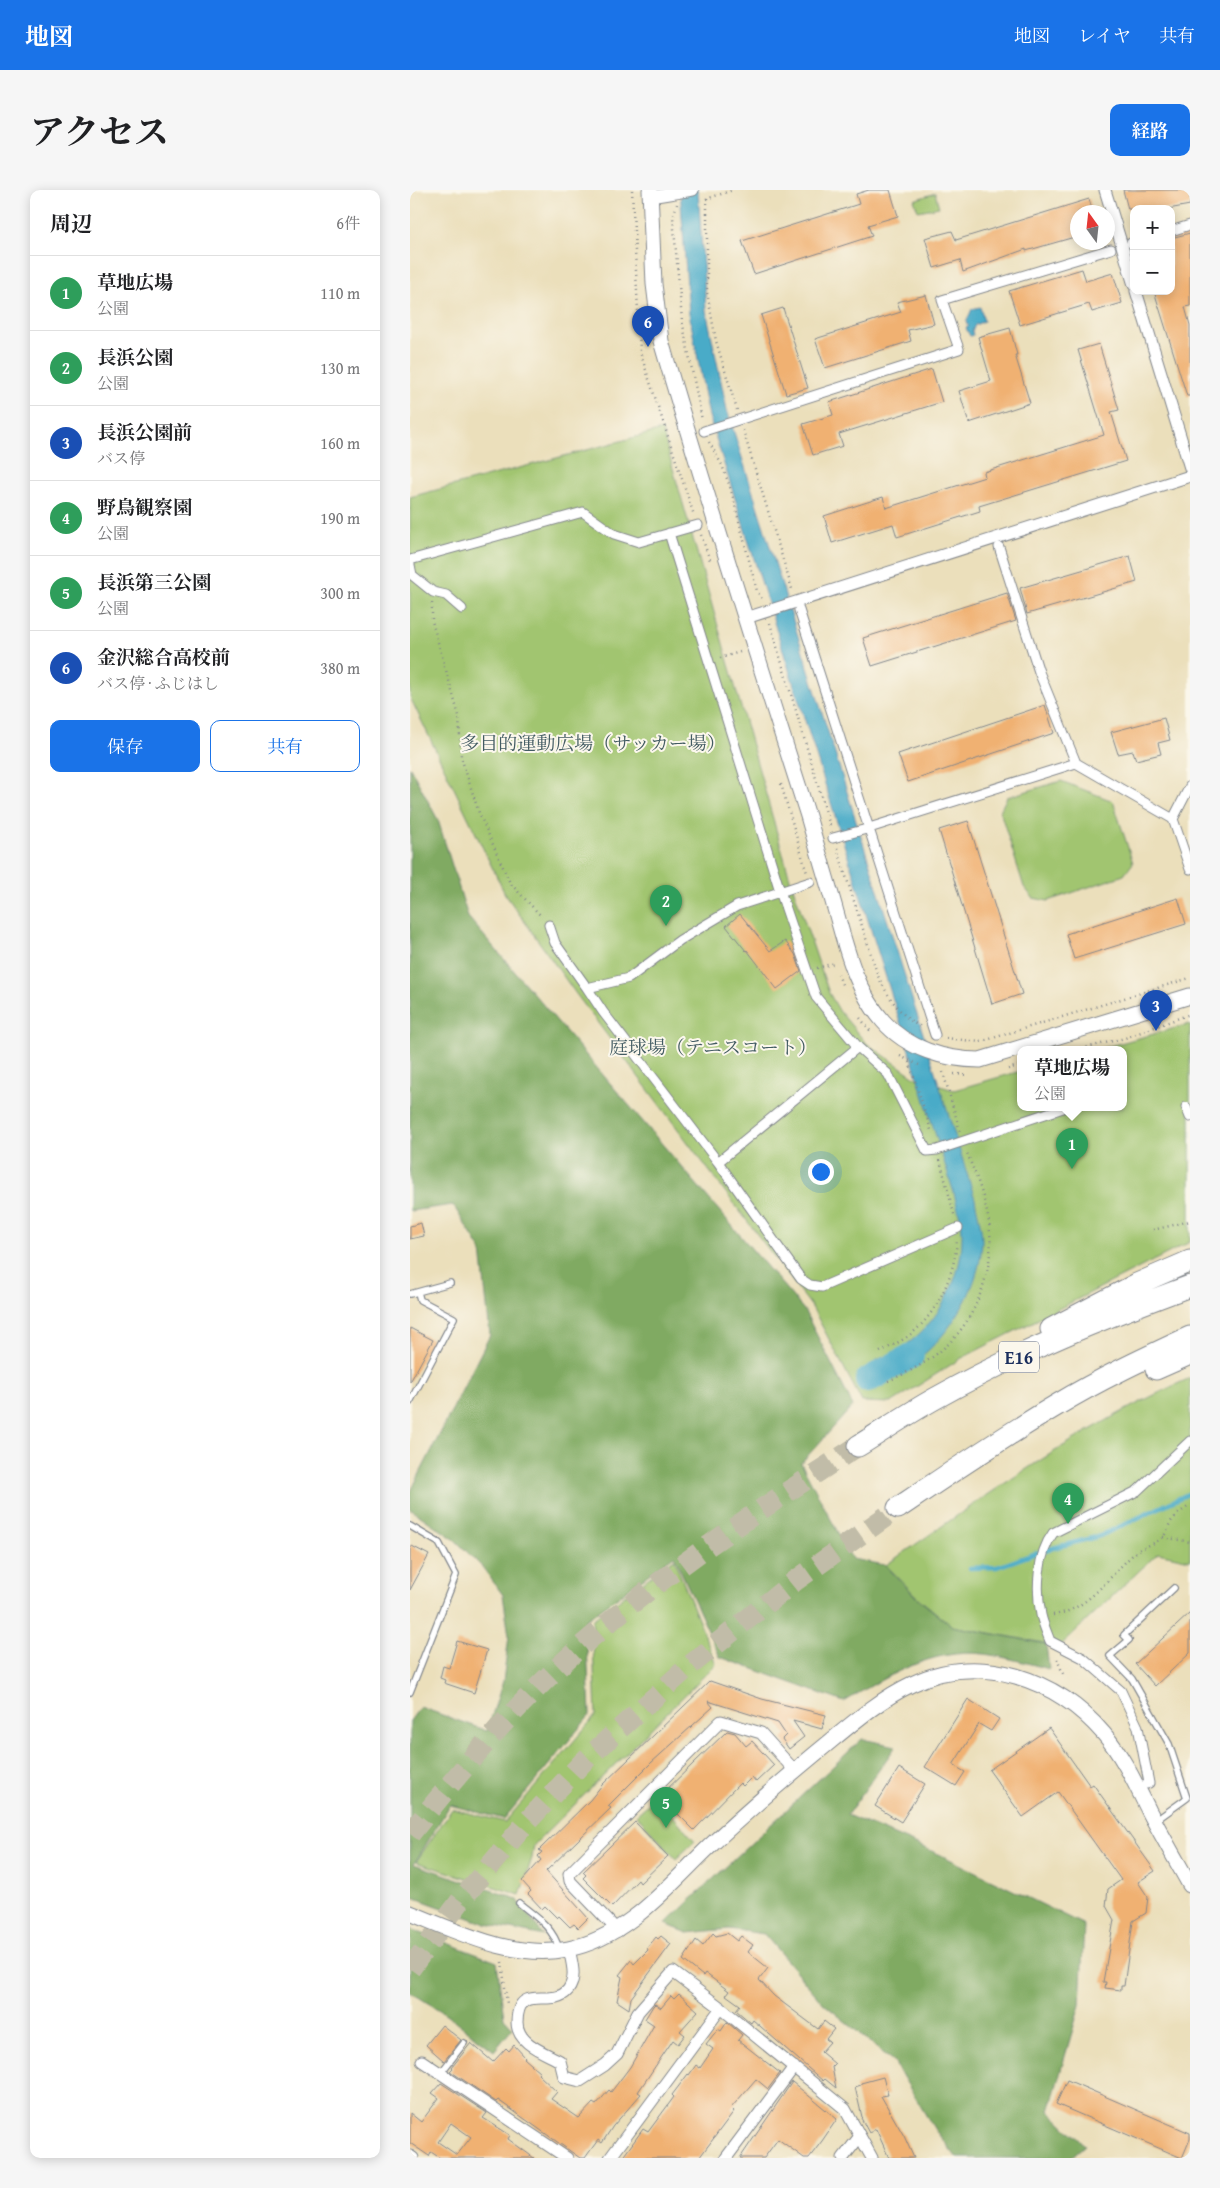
<!DOCTYPE html>
<html lang="ja">
<meta charset="utf-8">
<style>
:root{--surface:#fff;--page:#f6f6f6;--text:#202124;--muted:#757577;--line:#e0e0e0;--accent:#1a73e8}
body{margin:0;font-family:"Gentium Book Plus","Noto Serif JP",serif;background:var(--page);color:var(--text)}
.controls{position:absolute;right:15px;top:15px;display:grid;overflow:hidden;border-radius:10px;box-shadow:0 2px 12px #0003}
.controls button{width:45px;height:45px;display:grid;place-items:center;padding:0;border:0;border-bottom:1px solid var(--line);background:var(--surface);color:var(--text);font:25px sans-serif}
.compass{position:absolute;left:660px;top:15px;width:45px;height:45px;border-radius:50%;background:var(--surface);box-shadow:0 2px 12px #0003;rotate:345deg}
.you{position:absolute;left:410px;top:981px;width:18px;height:18px;margin:-12px;border:4px solid #fff;border-radius:50%;background:#1a73e8;box-shadow:0 0 0 8px #1a73e833}
.badge{display:grid;place-items:center;width:32px;height:32px;border-radius:50%;background:var(--accent);color:#fff;font-size:16px;font-weight:700}
.pin{position:absolute;translate:-50% -41px;filter:drop-shadow(0 1px 2px #0008)}
.pin::after{content:'';position:absolute;top:26px;width:18px;height:15px;background:inherit;clip-path:polygon(0 0,100% 0,50% 100%)}
.popup{position:absolute;left:607px;top:856px;width:110px;height:65px;box-sizing:border-box;display:grid;place-content:center;border-radius:10px;background:var(--surface);filter:drop-shadow(0 1px 4px #0005);font-size:16px;white-space:nowrap;color:var(--muted)}
.popup b{font-size:19px;color:var(--text)}
.popup::after{content:'';position:absolute;left:50%;top:100%;margin-left:-10px;border:10px solid transparent;border-top-color:var(--surface)}
.list{margin:0;padding:0;list-style:none}
h2{display:flex;justify-content:space-between;align-items:center;height:65px;margin:0;padding:0 20px;font-size:21px}
h2 small{font-size:16px;font-weight:400;color:var(--muted)}
.list li{display:grid;grid-template-columns:32px 1fr auto;gap:15px;align-items:center;box-sizing:border-box;height:75px;padding:0 20px;border-top:1px solid var(--line)}
.list b{display:block;font-size:19px;white-space:nowrap}
.list p{margin:0;font-size:16px;white-space:nowrap;color:var(--muted)}
.list em{font-size:16px;font-style:normal;color:var(--muted)}
.actions{display:flex;gap:10px;padding:15px 20px}
.actions a{flex:1;padding:11px 0;border:1px solid var(--accent);border-radius:10px;text-align:center;font-size:18px;color:var(--accent)}
.actions .main{background:var(--accent);color:#fff}
.map{position:relative;flex:none;width:780px;height:1968px;overflow:hidden;border-radius:10px}
header{display:flex;align-items:center;gap:30px;box-sizing:border-box;height:70px;padding:0 25px;background:var(--accent);color:#fff}
header strong{font-size:24px}
nav{display:flex;gap:28px;margin-inline-start:auto;font-size:18px}
.intro{display:flex;align-items:center;justify-content:space-between;box-sizing:border-box;height:120px;padding:0 30px}
h1{margin:0;font-size:35px}
.button{padding:12px 22px;border-radius:10px;background:var(--accent);color:#fff;font-size:18px;font-weight:700}
main{display:flex;gap:30px;padding:0 30px}
aside{flex:1;background:var(--surface);border-radius:10px;box-shadow:0 2px 12px #0003}
.map>svg:first-child{display:block}
</style>
<header>
<strong>地図</strong>
<nav><a>地図</a><a>レイヤ</a><a>共有</a></nav>
</header>
<div class="intro"><h1>アクセス</h1><a class="button">経路</a></div>
<main>
<aside>
<h2>周辺<small>6件</small></h2>
<ul class="list">
<li><span class="badge" style="background:#2e9e5b">1</span><div><b>草地広場</b><p>公園</p></div><em>110 m</em></li>
<li><span class="badge" style="background:#2e9e5b">2</span><div><b>長浜公園</b><p>公園</p></div><em>130 m</em></li>
<li><span class="badge" style="background:#1a4fb4">3</span><div><b>長浜公園前</b><p>バス停</p></div><em>160 m</em></li>
<li><span class="badge" style="background:#2e9e5b">4</span><div><b>野鳥観察園</b><p>公園</p></div><em>190 m</em></li>
<li><span class="badge" style="background:#2e9e5b">5</span><div><b>長浜第三公園</b><p>公園</p></div><em>300 m</em></li>
<li><span class="badge" style="background:#1a4fb4">6</span><div><b>金沢総合高校前</b><p>バス停 · ふじはし</p></div><em>380 m</em></li>
</ul>
<div class="actions"><a class="main">保存</a><a>共有</a></div>
</aside>
<div class="map">
<svg width="780" height="1968" viewBox="0 0 780 1968">
<rect width="100%" height="100%" fill="#fbf7ec"/>
<filter id="ink" filterUnits="userSpaceOnUse"><feTurbulence type="fractalNoise" baseFrequency=".02" numOctaves="2"/><feDisplacementMap in="SourceGraphic" scale="10" xChannelSelector="R" yChannelSelector="G"/><feConvolveMatrix kernelMatrix="1 2 1 2 8 2 1 2 1" color-interpolation-filters="sRGB"/></filter>
<filter id="wash" filterUnits="userSpaceOnUse"><feTurbulence type="fractalNoise" baseFrequency=".0096" numOctaves="4" result="noise"/><feDisplacementMap in="SourceGraphic" scale="20" xChannelSelector="R" yChannelSelector="G"/><feGaussianBlur stdDeviation="1.12" result="paint"/><feColorMatrix in="noise" values="0 0 0 0 0 0 0 0 0 0 0 0 0 0 0 0 0 1.4 0 .05"/><feComposite in="paint" operator="in"/></filter>
<g filter="url(#wash)">
<rect width="100%" height="100%" fill="#ebdfbb"/>
<!-- green -->
<path fill="#a1c56f" stroke="#5e7a66" d="M525,3L529,17L508,21L504,10Z
M252,240L381,692L419,803L430,822L455,852L509,890L544,900L611,881V918H713V860H685L780,834V1052L550,1169L481,1213L452,1212L402,1117L166,804L95,704L0,507V307Z
M651,591L703,611L723,673L714,685L638,711L623,708L614,697L590,621L597,607Z
M780,1188V1370L748,1363L650,1456L542,1436L508,1408L476,1375C574,1307 671,1237 780,1188Z
M264,1369L306,1474L124,1655L122,1668L110,1705L6,1672L42,1619L95,1632L186,1525L182,1430Z
M246,1607L285,1651L266,1669L226,1625Z"/>
<!-- forest -->
<path fill="#80aa62" stroke="#4e6c60" d="M0,577L28,630L58,727L394,1120L443,1216L391,1273L442,1369L475,1375L508,1409L542,1436L636,1454L639,1479C617,1473 596,1467 574,1464C522,1458 477,1486 434,1512L310,1467L264,1366L176,1430L180,1525L94,1629L40,1615L4,1674L107,1709L134,1746L76,1734L0,1706V1531L10,1517L77,1541L93,1491L99,1446L93,1405L73,1378L44,1349L0,1319V1303L80,1145L71,1060L43,1015L0,1021Z
M452,1549L486,1556L437,1625L531,1665L674,1735L670,1815L639,1921L675,1955L660,1968H547L525,1940L484,1872L413,1813L354,1744L319,1739L278,1743L255,1734Z
M0,1739L87,1772L94,1828L103,1838L84,1861L36,1824L0,1802Z"/>
<!-- water -->
<path fill="#49abc8" stroke="#326d93" d="M270,0H288L296,120L317,220L565,1009C567,1022 572,1037 572,1051C571,1095 542,1143 507,1170C498,1177 485,1183 474,1189L465,1171C475,1166 487,1162 496,1155C529,1131 552,1089 552,1048C553,1034 547,1017 544,1003L299,226L279,123Z
M570,117L574,131L565,135L562,141L563,145L560,146L556,138L559,136L556,133L562,119Z"/>
<g fill="none" stroke-linecap="round" stroke-linejoin="round">
<!-- stream -->
<path stroke="#49abc8" stroke-width="4.5" d="M560,1378L587,1377L635,1360L690,1346L780,1303"/>
<!-- river -->
<path stroke="#49abc8" stroke-width="26" d="M458,1190L501,1166"/>
</g>
<g id="blocks">
<!-- building -->
<path fill="#f0b172" fill-rule="evenodd" d="M459,0H480L488,26L458,35L462,46L344,84L332,51L449,14L446,4Z
M713,0H780V15L758,19H718Z
M679,9L683,22H668V46L616,61V59L553,82L550,70L524,78L515,48L542,41L546,50Z
M780,43V116L775,117L780,135V206H777L744,101H761V48Z
M672,79L676,91L703,83L712,113L682,122L679,114L610,135L599,101Z
M516,105L524,134L498,140L501,151L415,178L405,149L491,122L487,112Z
M373,118L398,198L376,204L351,125Z
M600,138L607,165H605L620,213L559,233L549,201L581,191L568,147Z
M689,154L709,220L701,222L716,271L569,316L570,321L487,347L483,334L422,353L414,326L473,307L476,318L575,287L574,282L694,245L668,160Z
M522,179L532,212L429,244L433,256L403,265L393,234L423,225L419,212Z
M720,366L727,392L617,424L610,398Z
M597,403L606,431L462,476L453,448Z
M635,515L644,543L498,592L488,564Z
M754,528L760,550L748,553L751,564L726,570L723,561L708,564L701,542Z
M558,631L612,804L582,814L529,640Z
M768,708L776,734L664,769L656,744Z
M330,724L360,761L375,751L385,764L391,781L367,799L337,760L336,761L316,736Z
M11,1033L14,1046L0,1049V1036Z
M0,1138L23,1150L0,1192Z
M0,1355L19,1365L0,1400Z
M780,1423V1463L745,1496L725,1474Z
M47,1451L77,1460L64,1503L34,1493L35,1490L30,1488L33,1476L39,1478Z
M300,1491L352,1509L416,1525L412,1539L383,1531L394,1547L379,1559L372,1549L376,1545L368,1533L298,1511L303,1517L241,1573L198,1616L201,1618L136,1681L178,1728L168,1738L164,1734L160,1737L149,1726L147,1728L135,1716L132,1719L118,1704L121,1701L112,1691L131,1670L128,1666L132,1662L129,1660L180,1610L192,1595Z
M558,1509L589,1529L581,1541L569,1534L543,1575L555,1582L546,1596L515,1577Z
M639,1538L680,1596L683,1594L745,1681L728,1692L738,1707L736,1723L723,1731L714,1796H711V1800L695,1798L696,1792H693L704,1730L696,1716L698,1699L711,1690L648,1602L613,1627L579,1580Z
M317,1541L325,1543L336,1556L342,1551L364,1575L346,1592L342,1587L333,1596L330,1593L284,1640L250,1606Z
M489,1578L515,1594L491,1632L465,1616Z
M225,1632L258,1666L230,1693L228,1690L202,1717L173,1688L176,1685L173,1682Z
M303,1743L306,1746L317,1743L327,1751L331,1746L343,1755L338,1762L358,1778L349,1790L364,1806L408,1839L414,1831L424,1839L416,1849L420,1852L411,1862L425,1874L422,1877L426,1898L415,1889L413,1891L343,1830L341,1833L326,1820L330,1815L316,1805L319,1801L295,1783L293,1786L273,1770L286,1750L293,1756Z
M251,1746L261,1754L221,1808L219,1819L207,1811L212,1787L209,1785L221,1770L224,1774L238,1760L237,1758L246,1747L248,1749Z
M269,1804L288,1821L270,1841L275,1845L268,1854L263,1850L228,1902L231,1904L203,1936L192,1953L188,1950L175,1968H170L88,1910L86,1912L40,1881L43,1878L42,1877L61,1853L83,1872L96,1858L99,1861L104,1855L115,1867L114,1868L130,1882L128,1884L147,1902L141,1909L169,1928L183,1913L186,1915L199,1900L201,1902L220,1877L244,1835L235,1829L243,1816L245,1814L251,1818L261,1806L264,1809Z
M317,1832L332,1845L328,1850L370,1883L358,1899L346,1889L321,1918L324,1921L289,1968H212L233,1939L238,1942L264,1907L262,1905L278,1884L279,1885L286,1875L290,1878L303,1859L296,1854L308,1839L311,1841Z
M32,1835L51,1850L34,1871L16,1855Z
M473,1887L478,1905L471,1906L494,1946L504,1968H479L466,1939L459,1943L451,1928L452,1927L445,1897L451,1895V1893Z
M657,1890L780,1943V1949L772,1968L646,1914Z
M382,1892L427,1929L412,1951L399,1968H394L368,1949L354,1968H330Z
M31,1893L77,1923L73,1928L100,1945L98,1949L124,1968H30L21,1962L19,1966L0,1953V1923L11,1932L29,1908L22,1903ZM41,1933L61,1947L47,1965L28,1952Z"/>
</g>
</g>
<g filter="url(#ink)">
<use href="#blocks" fill-opacity="0" stroke="#83878c" stroke-width="1"/>
<g fill="none" stroke-linecap="round" stroke-linejoin="round">
<!-- motorway-tunnel -->
<path stroke="#c1bca8" stroke-width="21" stroke-dasharray="21 11" stroke-linecap="butt" d="M0,1644C43,1590 87,1537 137,1488C230,1398 339,1326 448,1256
M0,1779L51,1710L115,1634L173,1572L278,1477L385,1391L488,1318"/>
<defs>
<path id="service" d="M0,1104L40,1093
M0,1212L44,1128L10,1110L8,1102
M0,1336L29,1353L46,1385L0,1502
M745,1631L777,1608L759,1554L722,1489L700,1466L719,1450L714,1445L764,1398
M109,1713C126,1727 143,1737 149,1759
M30,1884L54,1853"/>
<path id="pedestrian" d="M761,41L780,35
M721,53L724,52
M294,241L549,159L532,110L701,59
M259,343L370,701L406,807L448,857L478,884L517,961L527,960L653,918
M0,370L173,322L204,344L229,352L288,335
M0,375L2,385L23,402L36,405L52,419
M389,420L525,845
M666,573L763,629L780,679
M763,629L780,596
M423,648L453,640L666,573L629,482L589,357
M139,735L145,753L177,798L219,788L270,750L327,716L400,692
M177,798L193,822L308,972L391,1089L400,1095L412,1097L548,1038
M776,917L780,927
M308,972L448,857
M737,1594L739,1593L728,1537L711,1501L673,1468L640,1451C637,1443 633,1434 631,1425C626,1400 627,1365 643,1343L727,1301L780,1251"/>
<path id="minor" d="M695,0L724,95
M240,7L283,0
M726,101L780,278
M336,428L780,286
M208,1741L160,1691L159,1684L311,1531L351,1543L385,1581
M159,1759C162,1773 167,1788 158,1800C141,1820 108,1791 107,1832C107,1854 134,1862 150,1871L154,1887L170,1891L195,1875L207,1864L228,1822L263,1782L311,1818L435,1919L462,1968
M12,1871L157,1968
M0,1966L3,1968
M200,1968L311,1818
M316,1968L384,1877
M433,1968L450,1946"/>
<path id="tertiary" d="M240,0L244,94L251,151C297,310 348,468 398,626C407,658 417,690 426,722C437,761 446,800 473,831C497,859 536,870 570,870L780,806
M0,1723C49,1742 104,1770 158,1759C218,1747 258,1696 300,1656C334,1624 370,1593 405,1564C436,1539 466,1511 502,1494C570,1461 647,1489 694,1544C713,1566 726,1595 739,1621C752,1646 766,1670 780,1695"/>
<path id="motorway" d="M641,1139L727,1094L780,1071
M746,1179L780,1164
M448,1256C474,1240 499,1223 526,1208C606,1163 693,1128 780,1096
M488,1318C540,1283 593,1247 647,1215C690,1189 735,1168 780,1147"/>
</defs>
<!-- service casing -->
<use href="#service" stroke="#83878c" stroke-width="8"/>
<!-- pedestrian casing -->
<use href="#pedestrian" stroke="#83878c" stroke-width="11"/>
<!-- minor casing -->
<use href="#minor" stroke="#83878c" stroke-width="13"/>
<!-- tertiary casing -->
<use href="#tertiary" stroke="#83878c" stroke-width="17"/>
<!-- motorway casing -->
<use href="#motorway" stroke="#83878c" stroke-width="23"/>
<!-- path -->
<path stroke="#83878c" stroke-width="2.5" stroke-dasharray="1 4" stroke-linecap="butt" d="M222,0L230,162L284,325
M297,8V102L306,151L327,220
M296,9L323,0
M267,14L263,27L272,130L292,230
M333,240L382,399
M299,252L312,275L321,300L347,401L352,409
M291,345L300,370
M22,413V431L49,526L51,567L69,623L100,693L132,727
M360,433L420,636
M310,468L330,462
M371,594L397,683
M427,658L468,786C477,805 491,827 511,837
M407,778L425,773
M428,784L433,797
M450,828L462,843
M536,848L570,852L780,788
M667,860L715,848L780,824
M490,866L509,875
M499,872L521,940
M598,879L611,875
M533,882L550,941
M544,884L558,885
M530,970L545,1028
M743,1040L780,1031
M470,1162C479,1157 488,1153 497,1147C526,1127 545,1085 547,1050
M478,1191C525,1171 555,1148 572,1099C578,1081 582,1062 580,1043C578,1015 567,988 557,963
M753,1347L780,1352
M643,1425C680,1420 700,1384 726,1362C734,1356 746,1354 753,1347C756,1344 758,1337 760,1333C764,1327 773,1319 780,1316
M647,1469L654,1486
M92,1772L97,1814"/>
<!-- service -->
<use href="#service" stroke="#fff" stroke-width="5.5"/>
<!-- pedestrian -->
<use href="#pedestrian" stroke="#fff" stroke-width="9"/>
<!-- minor -->
<use href="#minor" stroke="#fff" stroke-width="11"/>
<!-- tertiary -->
<use href="#tertiary" stroke="#fff" stroke-width="15"/>
<!-- motorway -->
<use href="#motorway" stroke="#fff" stroke-width="21"/>
</g>
</g>
<g text-anchor="middle" dominant-baseline="central" stroke-width="4" stroke-linejoin="round" paint-order="stroke">
<!-- shield labels -->
<rect fill="#fbf7ec" stroke="#5e6b89" stroke-width="1" x="589" y="1151.5" width="40" height="31" rx="4"/>
<g font-size="18" font-weight="bold" fill="#1b2f5e">
<text x="609" y="1167">E16</text>
</g>
<!-- park labels -->
<g font-size="19" fill="#435c63" stroke="#fbf7ec">
<text x="183" y="553">多目的運動広場（サッカー場）</text>
<text x="303" y="857">庭球場（テニスコート）</text>
</g>
</g>
</svg>
<div class="controls">
<button>+</button>
<button>−</button>
</div>
<svg class="compass" viewBox="-18 -18 36 36"><path d="M0-13l5 13h-10z" fill="#e53935"/><path d="M0 13l5-13h-10z" fill="#757577"/></svg>
<div class="you"></div>
<div class="pin badge" style="left:662px;top:979px;background:#2e9e5b">1</div>
<div class="popup"><b>草地広場</b>公園</div>
<div class="pin badge" style="left:256px;top:736px;background:#2e9e5b">2</div>
<div class="pin badge" style="left:746px;top:841px;background:#1a4fb4">3</div>
<div class="pin badge" style="left:658px;top:1334px;background:#2e9e5b">4</div>
<div class="pin badge" style="left:256px;top:1638px;background:#2e9e5b">5</div>
<div class="pin badge" style="left:238px;top:157px;background:#1a4fb4">6</div>
</div>
</main>
